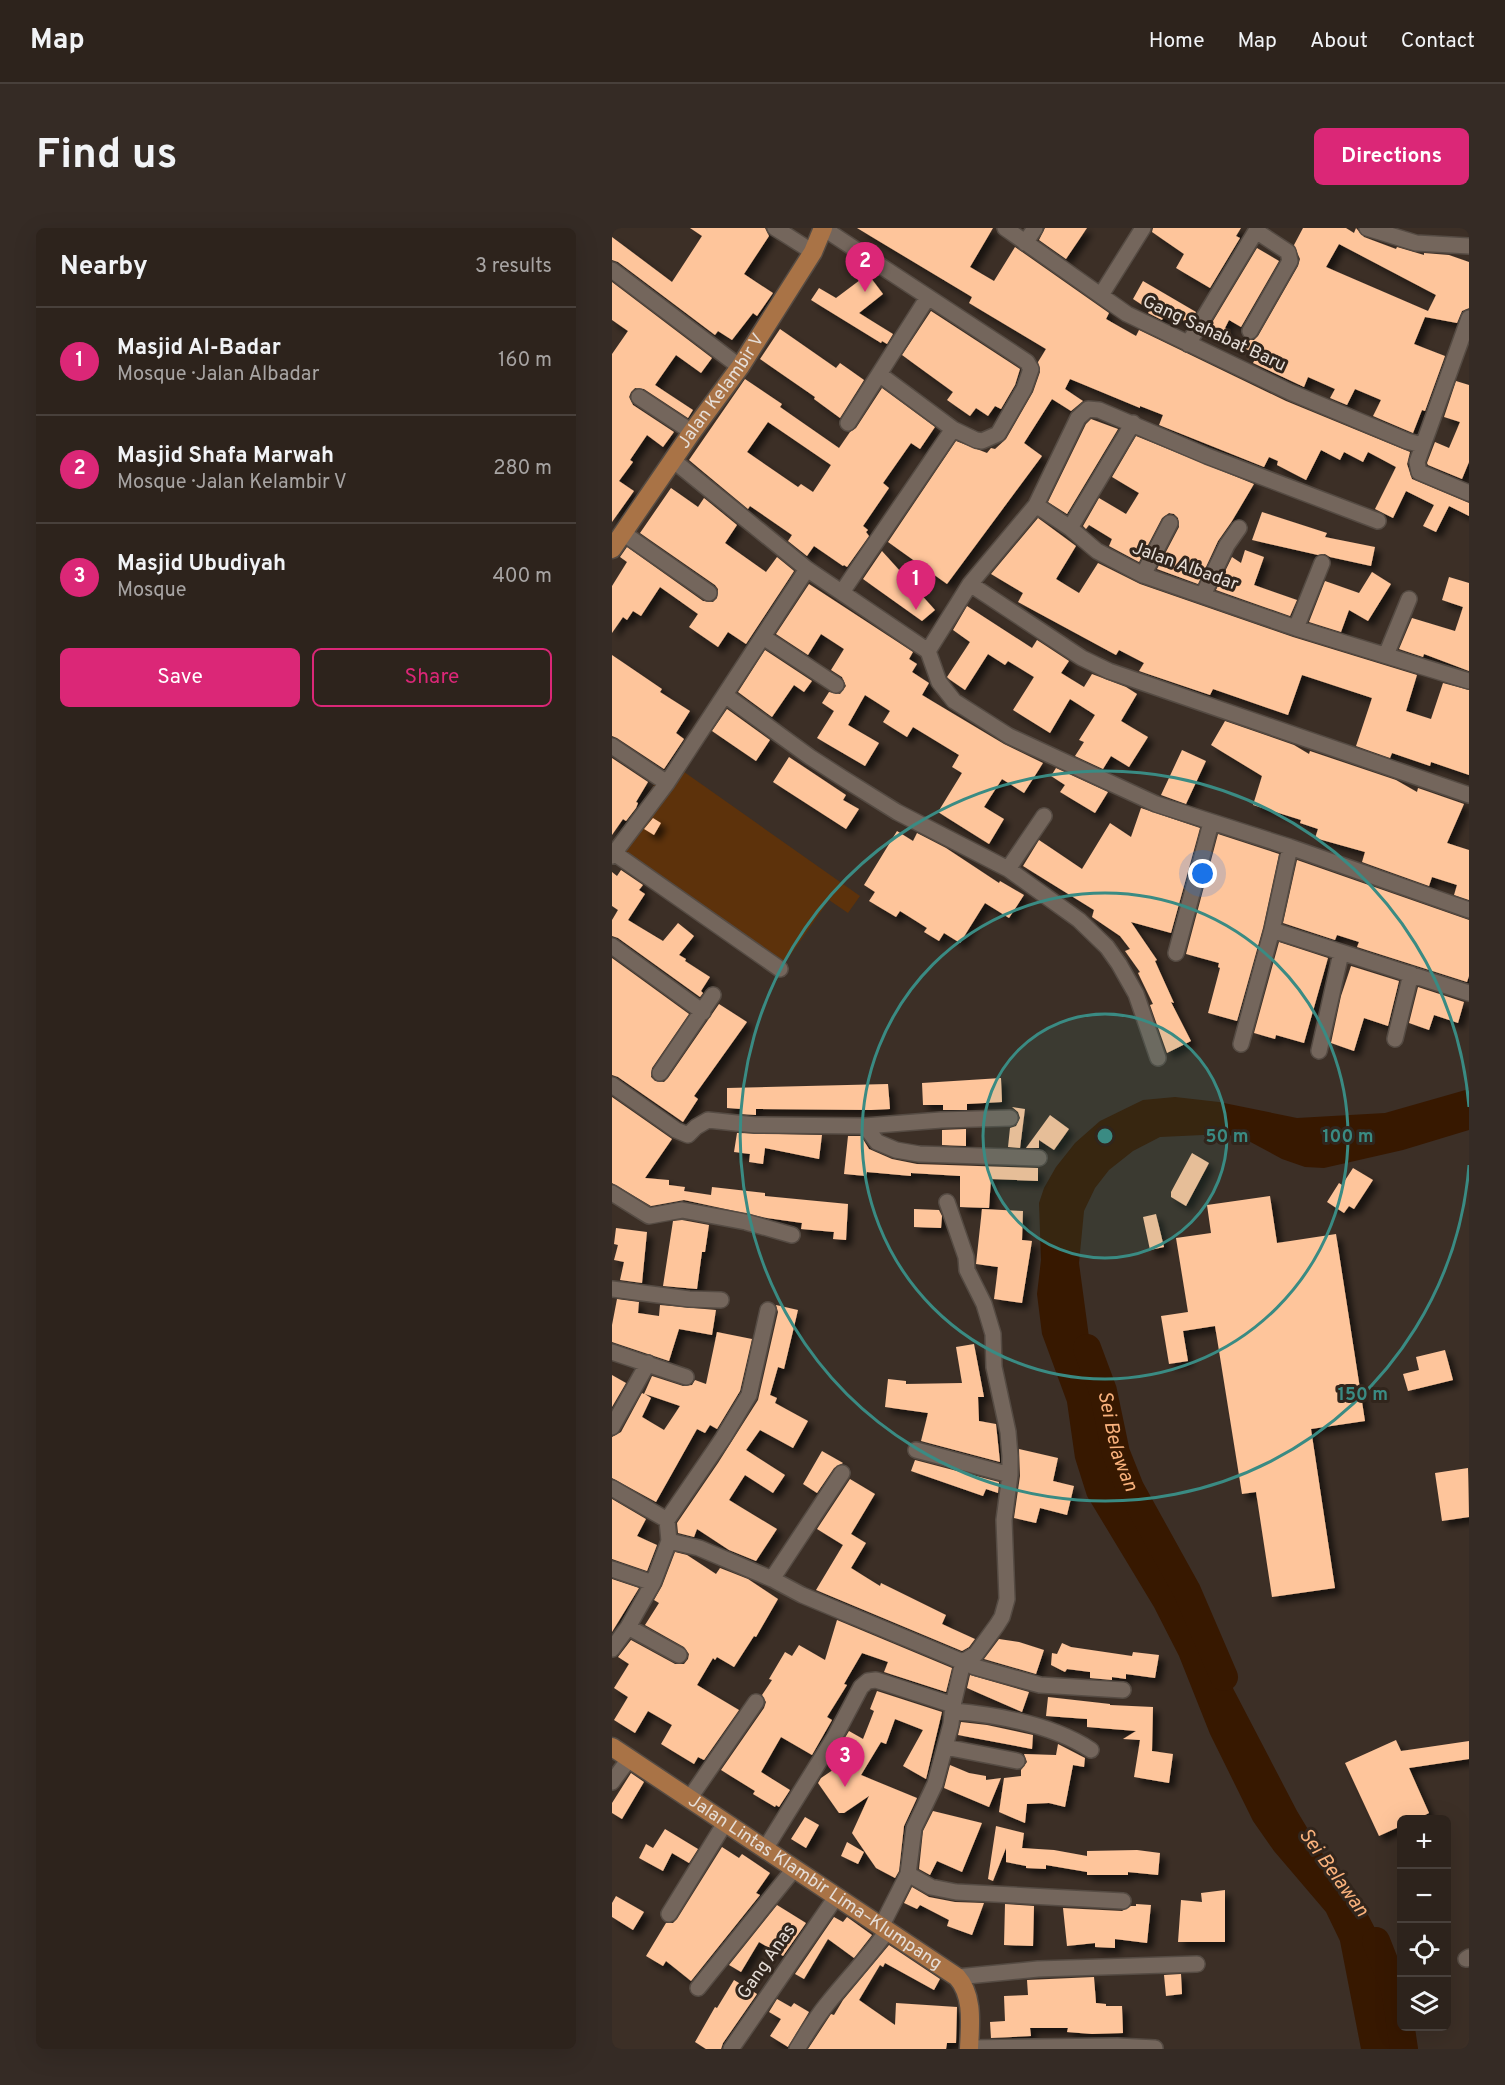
<!DOCTYPE html>
<meta charset="utf-8">
<style>
:root{--surface:#2d231c;--page:#352b25;--text:#f1f3f6;--muted:#a7a4a3;--line:#48403b;--accent:#db2777}
body{margin:0;font-family:Overpass,sans-serif;background:var(--page);color:var(--text)}
.controls{position:absolute;right:18px;bottom:18px;display:grid;overflow:hidden;border-radius:9px;box-shadow:0 6px 24px #0002}
.controls button{width:54px;height:54px;display:grid;place-items:center;padding:0;border:0;border-bottom:2px solid var(--line);background:var(--surface);color:var(--text);font:30px sans-serif}
.you{position:absolute;left:591px;top:646px;width:21px;height:21px;margin:-15px;border:4px solid #fff;border-radius:50%;background:#1a73e8;box-shadow:0 0 0 9px #1a73e833}
.badge{display:grid;place-items:center;width:39px;height:39px;border-radius:50%;background:var(--accent);color:#fff;font-size:20px;font-weight:700}
.pin{position:absolute;translate:-50% -50px;filter:drop-shadow(0 2px 3px #0008)}
.pin::after{content:'';position:absolute;top:32px;width:21px;height:18px;background:inherit;clip-path:polygon(0 0,100% 0,50% 100%)}
.list{margin:0;padding:0;list-style:none}
h2{display:flex;justify-content:space-between;align-items:center;height:78px;margin:0;padding:0 24px;font-size:26px}
h2 small{font-size:20px;font-weight:400;color:var(--muted)}
.list li{display:grid;grid-template-columns:39px 1fr auto;gap:18px;align-items:center;box-sizing:border-box;height:108px;padding:0 24px;border-top:2px solid var(--line)}
.list b{display:block;font-size:22px;white-space:nowrap}
.list p{margin:0;font-size:20px;white-space:nowrap;color:var(--muted)}
.list em{font-size:20px;font-style:normal;color:var(--muted)}
.actions{display:flex;gap:12px;padding:18px 24px}
.actions a{flex:1;padding:14px 0;border:2px solid var(--accent);border-radius:9px;text-align:center;font-size:21px;color:var(--accent)}
.actions .main{background:var(--accent);color:#fff}
.icon{flex:none;width:33px;height:33px;fill:none;stroke:currentColor;stroke-width:2;stroke-linecap:round;stroke-linejoin:round}
.map{position:relative;flex:none;width:857px;height:1821px;overflow:hidden;border-radius:9px}
header{display:flex;align-items:center;gap:36px;box-sizing:border-box;height:84px;padding:0 30px;background:var(--surface);border-bottom:2px solid var(--line)}
header strong{font-size:28px}
nav{display:flex;gap:33px;margin-inline-start:auto;font-size:21px}
.intro{display:flex;align-items:center;justify-content:space-between;box-sizing:border-box;height:144px;padding:0 36px}
h1{margin:0;font-size:42px}
.button{padding:15px 27px;border-radius:9px;background:var(--accent);color:#fff;font-size:21px;font-weight:700}
main{display:flex;gap:36px;padding:0 36px}
aside{flex:1;background:var(--surface);border-radius:9px;box-shadow:0 6px 24px #0002}
.map>svg:first-child{display:block}
</style>
<header>
<strong>Map</strong>
<nav><a>Home</a><a>Map</a><a>About</a><a>Contact</a></nav>
</header>
<div class="intro"><h1>Find us</h1><a class="button">Directions</a></div>
<main>
<aside>
<h2>Nearby<small>3 results</small></h2>
<ul class="list">
<li><span class="badge">1</span><div><b>Masjid Al-Badar</b><p>Mosque · Jalan Albadar</p></div><em>160 m</em></li>
<li><span class="badge">2</span><div><b>Masjid Shafa Marwah</b><p>Mosque · Jalan Kelambir V</p></div><em>280 m</em></li>
<li><span class="badge">3</span><div><b>Masjid Ubudiyah</b><p>Mosque</p></div><em>400 m</em></li>
</ul>
<div class="actions"><a class="main">Save</a><a>Share</a></div>
</aside>
<div class="map">
<svg width="857" height="1821" viewBox="0 0 857 1821">
<defs>
<filter id="shadow"><feDropShadow dx="5.5" dy="5.5" stdDeviation="3" flood-color="#0009"/></filter>
</defs>
<rect width="100%" height="100%" fill="#3c2f26"/>
<!-- green -->
<path fill="#5d320b" d="M58,534L248,668L236,685L217,672L170,739L0,617Z"/>
<!-- water -->
<path fill="#371800" d="M857,861V902L791,922L712,940L693,939L670,931L631,910L612,906L548,909L521,923L497,942L483,960L472,983L467,1035L477,1109L509,1234L551,1326L685,1583L715,1633L754,1683L768,1710L777,1746L789,1821H749L728,1713L714,1684L662,1623L641,1593L598,1506L567,1428L542,1379L475,1268L463,1230L455,1174L430,1106L425,1066L429,1032L427,975L432,960L444,939L463,915L488,893L531,872L563,869L607,874L685,890L773,885Z"/>
<g fill="none" stroke-linecap="round" stroke-linejoin="round">
<!-- river -->
<g stroke="#371800" stroke-width="28">
<path id="s1" d="M475,1120L491,1163L504,1225L518,1260L575,1363L612,1449"/>
<path d="M764,1713L783,1761L792,1821"/>
</g>
</g>
<!-- building -->
<path fill="#fec59b" fill-rule="evenodd" filter="url(#shadow)" d="M78,0H153L157,8L132,46L161,65L145,88L141,85L120,112L106,103L103,107L6,34L0,32V9L60,54L90,8Z
M245,0H381L358,39L382,53L403,19L497,85L494,91L524,108L527,102L674,173L798,224L795,236L800,251L857,275V288L837,278L824,304L811,298L822,277L794,263L781,290L763,281L784,239L756,224L751,234L732,224L728,232L709,222L694,252L665,237L666,233L657,229L652,239L547,197L551,187L528,178V180L458,151L453,161L471,173L459,183L440,171L412,215L430,228L335,356L276,314L344,213L375,225L379,220L383,221L394,211L421,164L428,144L426,134L434,121L357,75L360,69Z
M433,0H475L454,31L427,12Z
M541,0H629L624,8L628,10L598,60L564,40L572,26L540,4Z
M691,0H734L742,5L744,0L752,9L784,21L785,19L812,27V25L837,27L857,34V80L850,83L845,95L813,89L802,116L833,128L813,183L810,182L801,205L761,188L769,172L743,161L735,177L718,170L723,161L696,149L692,159L641,135L646,126L631,120L634,112H642L646,108L686,38L688,31L682,17ZM727,16L824,67L816,83L714,39Z
M645,20L667,33L629,99L617,92L613,100L619,104L615,112L595,103Z
M256,46L271,66L247,85L281,106L275,116L270,113L269,115L199,72L207,60L224,70Z
M531,53L584,84L577,95L554,84L550,92L536,85L538,82L521,71Z
M0,54L100,130L89,145L64,127L43,157L81,182L76,190L32,161L23,160L19,164L17,169L21,177L62,204L51,219L35,207L18,232L21,234L7,253L22,263L0,294V126L16,103L0,92Z
M319,83L408,141L403,157L389,181L383,178L376,188L364,180L358,188L335,172L341,164L290,127Z
M168,101L224,140L228,135L252,152L228,190L202,171L203,169L148,131Z
M133,151L170,176L168,179L227,220L238,204L244,200L270,160L323,199L308,221L299,215L271,255L277,260L251,298L256,302L254,304L257,308L235,339L232,337L231,338L202,318L195,328L176,313L180,307L138,278L136,281L77,232ZM156,194L219,237L201,264L189,256L186,259L135,224Z
M844,153L857,157V234L850,251L816,237L815,235L823,214L837,220L848,194L832,189Z
M479,191L506,201L455,286L436,274L474,196Z
M524,208L642,256L620,293L606,313L586,356L545,341L567,299L566,290L562,286L557,285L550,290L527,334L497,318L500,311L477,297L474,301L471,298L487,270L514,286L527,265L500,249Z
M59,260L86,279L92,270L125,297L113,315L154,344L165,329L182,343L134,416L116,404L106,419L77,399L86,386L48,359L29,388L21,383L15,392L11,389L0,405V358L15,334L8,329L15,319L91,373L101,374L105,370L106,361L103,357L28,305Z
M650,284L715,305L713,309L763,319L759,338L718,329L713,326L706,327L640,312Z
M426,290L464,318L444,351L467,365L486,335L528,356L681,409L805,447L794,483L819,491L831,455L857,462V547L819,534L818,538L780,525L778,530L744,518L760,470L690,447L676,487L601,461L598,467L527,443L532,435L507,422L504,427L406,374L411,365L379,346Z
M633,322L652,329L642,357L685,372L678,388L604,362L620,329L629,335Z
M270,323L323,382L310,393L251,351Z
M760,344L779,356L756,393L737,382L729,404L697,394L713,353L747,365Z
M837,349L857,355V443L812,426L811,429L787,421L800,390L843,403L851,379L830,372Z
M197,356L301,424L297,431L305,436L300,444L317,455L310,467L392,516L431,535L412,565L390,551L372,579L392,591L377,616L326,584L350,545L340,539L347,527L301,499L295,509L271,494L278,483L253,467L236,497L267,515L253,538L205,510L222,483L210,475L217,464L228,466L234,458L230,449L219,442L232,421L209,406L196,427L164,406Z
M355,378L420,420L425,412L457,433L449,445L472,459L480,446L514,459L525,466L509,493L536,509L517,539L499,528L491,541L463,528L472,514L467,512L483,487L458,471L438,505L401,482L422,449L396,433L393,437L376,426L353,462L337,451L335,449L358,414L341,402Z
M153,422L200,453L192,464L182,457L160,489L126,464Z
M0,427L50,461L48,464L78,483L64,505L72,511L52,541L5,510L0,508Z
M115,481L158,512L144,533L100,503Z
M613,493L682,517L697,526L698,523L784,552L805,564L806,560L852,576L835,615L857,622V672L842,667L845,657L820,649L817,658L750,634L753,624L703,610L706,601L688,595L689,592L641,577L650,548L599,517Z
M570,522L594,533L574,576L549,567Z
M177,529L234,567L231,572L247,581L234,601L161,554Z
M0,530L36,554L24,574L26,575L24,580L14,593L11,591L0,607Z
M444,540L496,564L483,585L448,564L453,557L439,548Z
M529,580L588,600L559,705L519,694L545,732L543,733L562,775L559,774L579,813L555,825L538,777L541,776L526,745L528,744L513,723L518,721L508,708L480,689L482,682L411,638L427,612L470,641L498,595L519,609Z
M41,590L49,595L42,607L32,601Z
M285,603L301,613L305,605L334,620L387,655L388,653L412,667L397,690L373,675L348,715L332,705L327,713L312,704L315,700L288,683L284,689L257,673L263,664L252,657Z
M606,606L667,626L651,700L625,793L596,785L608,740L606,739L607,735L574,726Z
M685,632L857,692V748L855,754L745,719L747,714L725,707L723,712L671,695Z
M9,642L31,657L27,662L33,666L16,692L51,713L66,695L82,708L67,727L74,731L73,733L98,749L89,763L91,765L88,769L6,710L0,708V692L6,682L0,678V644L5,648Z
M667,714L716,730L692,815L664,807L663,811L642,805Z
M0,730L77,786L40,840L39,849L43,853L52,854L56,850L107,776L135,794L82,868L86,871L71,894L6,849L0,847Z
M739,738L787,753L776,798L752,790L742,823L719,815L729,768Z
M806,759L852,774L846,795L822,787L817,802L797,795Z
M389,850L390,874L355,876V882H331V877H311L310,855Z
M276,856L278,881L259,882L144,881V887L128,886L129,881L115,880V860Z
M0,869L60,911L33,950L57,952V957L73,959L72,963L99,967L100,959L153,965V968L236,976L234,1012L221,1011L222,1004L189,1001L190,995L155,990L72,972L39,978L0,955Z
M400,879L413,881L408,920L396,919L398,900L404,898L408,890L406,884Z
M438,887L457,901L442,922L427,912V920H414Z
M354,901V918L330,917V902Z
M125,905L210,907L207,931L153,920L151,936L137,934L138,926L122,924Z
M236,908H249L257,921L280,931L305,936L426,940V953L379,951L377,980L348,979V948L299,945V948L255,944L254,948L232,946Z
M580,925L597,935L574,978L559,969V964Z
M741,940L761,952L742,981L737,978L732,985L715,974L727,955L730,957Z
M658,968L665,1015L724,1006L753,1193L699,1201L723,1360L660,1369L644,1264L630,1266L603,1098L571,1103L576,1133L557,1136L549,1088L576,1084L564,1010L599,1005L595,977Z
M302,981L327,982L330,988L329,1000L302,999Z
M370,981L411,983L410,1012L420,1013L410,1075L382,1071L386,1039L364,1036Z
M544,986L552,1019L538,1022L531,989Z
M70,992L97,997L93,1024H90L85,1061L51,1058L61,993Z
M4,1000L35,1004L30,1055L8,1052L12,1034L2,1032L6,1017L2,1016Z
M5,1071L27,1074L26,1085L47,1088L48,1077L104,1082L100,1107L67,1101L57,1133L0,1114V1097Z
M164,1077L186,1082L172,1141L166,1139L158,1167L165,1170L163,1175L196,1193L181,1220L148,1202L134,1222L173,1247L161,1265L133,1247L117,1272L165,1301L144,1333L117,1322L85,1301L82,1309L66,1305L65,1295L106,1235L146,1172L166,1084Z
M105,1104L140,1111L128,1163L105,1201L98,1197L93,1205L85,1201L44,1274L0,1250V1209L9,1204L30,1165L32,1166L40,1148L71,1158L80,1157L83,1152L94,1156ZM33,1166L68,1178L52,1202L30,1189L39,1170Z
M362,1116L372,1169H366L367,1193L384,1196L388,1234L309,1213L316,1185L273,1179L276,1151L294,1153V1156L350,1155L344,1119Z
M833,1122L841,1152L796,1163L791,1146L807,1142L804,1129Z
M0,1147L14,1155L0,1179Z
M407,1221L446,1230L441,1253L462,1258L455,1287L428,1280L424,1295L402,1290L408,1248Z
M210,1223L231,1235L222,1240L205,1265L191,1256Z
M303,1232L387,1254L386,1265L374,1261L371,1268L299,1243Z
M856,1240L857,1289L830,1293L823,1245Z
M238,1251L263,1266L239,1306L254,1315L239,1340L268,1358L269,1355L334,1387L330,1396L363,1411L357,1419L350,1423L204,1362L231,1317L205,1301Z
M0,1271L34,1291L25,1308L45,1317L35,1343L0,1331Z
M63,1324L75,1327L104,1346L108,1340L136,1351L166,1371L144,1409L142,1408L122,1439L105,1429L103,1432L101,1430L85,1457L127,1482L92,1532L86,1529L82,1536L49,1516L60,1497L36,1483L23,1505L2,1492L16,1469L2,1460L17,1436L6,1429L19,1412L63,1436H72L76,1431L77,1426L72,1419L33,1397L47,1375L42,1372L50,1358Z
M0,1351L27,1360L0,1404Z
M225,1392L340,1440L334,1464L272,1444L276,1434L250,1425L232,1456L235,1457L215,1489L220,1492L200,1527L169,1509L149,1544L178,1562L167,1579L164,1577L163,1579L141,1566L143,1563L109,1542L152,1480L154,1474L150,1467L160,1452L157,1451L173,1424L180,1428L187,1417L213,1432Z
M387,1411L407,1414L432,1422L424,1446L372,1431Z
M450,1415L459,1419L520,1428L521,1424L547,1427L543,1450L514,1446V1451L500,1449V1452L478,1450V1444L455,1441L453,1444L439,1437L440,1425L445,1426Z
M358,1447L417,1464L410,1484L355,1460Z
M265,1463L330,1484L314,1551L291,1538L311,1502L283,1491L274,1516L269,1514L249,1547L305,1570L292,1598L287,1643L283,1650L264,1640L240,1605L257,1568L232,1585H227L206,1555L209,1550L243,1527L228,1518L237,1503L251,1511L262,1483L258,1481Z
M436,1469L498,1476V1477L541,1479L540,1523L561,1526L557,1555L522,1549L528,1512L511,1511L524,1503L475,1499V1491L434,1488Z
M349,1494L375,1497L421,1507L420,1521L346,1507Z
M784,1512L789,1523L857,1513V1531L797,1540L817,1585L803,1592H789V1598L767,1608L733,1535Z
M446,1516L473,1530L472,1539L461,1537L453,1579L437,1575L415,1576L413,1595L387,1584L392,1550L409,1548V1542L415,1534L412,1526L444,1527Z
M338,1537L357,1545L374,1548V1552L389,1550L377,1579L332,1560Z
M19,1545L32,1554L10,1591L0,1585V1575Z
M321,1583L370,1595L350,1644L325,1633L318,1647L307,1641L311,1603Z
M193,1589L207,1597L194,1620L179,1611Z
M384,1598L412,1605L410,1620L442,1622L475,1628V1623L525,1622L548,1625L546,1647L516,1644V1647H475V1644L434,1637V1641L414,1640V1638L394,1634V1620L381,1653L376,1651Z
M53,1601L86,1621L77,1635L60,1625L51,1643L27,1630L34,1616L41,1620Z
M235,1614L252,1624L246,1636L229,1628Z
M110,1619L127,1630L130,1626L158,1645L144,1665L148,1667L79,1753L54,1733L51,1738L34,1728L54,1695H61L65,1691Z
M300,1659L317,1669L343,1674L372,1675L360,1707L335,1698L337,1692L308,1677L305,1681L292,1675Z
M613,1662V1714H566L569,1672L590,1674L589,1665Z
M4,1668L32,1684L21,1702L0,1689V1675Z
M393,1676L422,1678L421,1718L392,1717Z
M524,1676L539,1677L535,1715L503,1711V1720L483,1719V1715L455,1718L451,1680L510,1683L519,1678H524Z
M165,1677L194,1695L171,1728L147,1714L129,1744L117,1737Z
M222,1689L231,1694L235,1689L260,1707L242,1730L216,1711L192,1751L183,1746Z
M277,1717L328,1751L322,1762L273,1735L271,1739L268,1737L247,1772L283,1797L284,1775L345,1779L344,1815H335L334,1821H196L219,1786L222,1787L231,1772Z
M569,1746L570,1766L554,1768L552,1747Z
M482,1749L484,1775L494,1776V1778H510L511,1805L480,1806L455,1804L456,1800H418L419,1808L379,1810L378,1794L393,1793L392,1768L416,1767L415,1752Z
M122,1752L145,1766L111,1815L109,1821H94L83,1814L103,1779L105,1780Z
M165,1771L179,1779L182,1775L197,1784L176,1819L158,1808L169,1791L157,1784Z"/>
<g fill="none" stroke-linecap="round" stroke-linejoin="round">
<defs>
<path id="minor" d="M163,0L201,24
M211,0L415,134L419,141L412,161L386,206L370,213L364,212L341,201L267,146
M393,0L515,86L678,164L795,213L810,217
M755,0L804,15L857,18
M413,15L423,0
M0,42L128,139
M489,67L531,0
M857,90L805,234L807,244L857,265
M576,116L644,3L676,24L678,33L638,103
M27,169L80,204
M236,195L316,69
M62,233L195,341L316,423
M424,277L458,300L485,323L531,347L684,400L857,453
M458,300L521,195
M11,305L97,365
M531,347L558,295
M358,356L470,430L497,443L857,567
M230,364L341,201
M591,367L615,317L627,300
M684,400L710,335
M151,409L224,457
M316,423L327,454L342,473L397,508L544,576L678,619L857,682
M316,423L358,356L424,277L466,190L476,181L487,182L595,228L766,293
M774,427L797,371
M113,467L198,529L229,549L285,584L396,641L467,692L495,719L507,736L524,766L546,830
M0,518L55,555
M2,625L168,741
M0,628L55,555L195,341
M396,641L432,588
M660,702L857,765
M0,718L91,784
M564,725L599,595
M783,811L799,746
M629,816L660,702L678,619
M707,823L729,725
M48,845L101,767
M0,857L64,902L76,907L84,899L96,892L143,897L253,898L329,892L398,890
M253,898L265,914L284,922L307,926L427,930
M0,965L37,988L70,982L134,994L180,1007
M335,974L354,1029L355,1042L372,1076L381,1106L382,1139L396,1204L398,1228V1247L392,1292L395,1371L390,1389L385,1397L364,1426L351,1434
M0,1061L77,1071L109,1072
M0,1124L74,1149
M0,1199L36,1135
M304,1222L398,1247
M0,1260L55,1292
M57,1313L87,1320L160,1351L190,1367L363,1439L428,1457L511,1462
M0,1341L41,1355L16,1399L0,1421
M160,1351L230,1245
M41,1355L57,1313L55,1292L111,1210L137,1167L156,1082
M16,1399L67,1427
M341,1477L351,1434
M341,1483C385,1487 441,1497 479,1522
M333,1519L405,1533
M0,1554L17,1531
M77,1571L144,1474
M153,1621L222,1510L249,1459L256,1453L264,1452L341,1477L339,1496L323,1556L302,1600L296,1646L269,1699
M296,1646L319,1659L344,1664L511,1673
M57,1686L113,1595
M854,1731L857,1729
M345,1749L426,1741L585,1736
M86,1760L182,1641
M357,1820L505,1818L543,1820
M119,1821L224,1669
M185,1821C195,1805 204,1789 216,1775C236,1750 256,1730 275,1703"/>
<g id="primary">
<path id="s2" d="M0,321L80,204L128,139L201,24L211,0"/>
<path id="s3" d="M0,1519L345,1749C362,1768 358,1797 357,1821"/>
</g>
</defs>
<!-- minor casing -->
<use href="#minor" stroke="#554b43" stroke-width="18"/>
<!-- primary casing -->
<use href="#primary" stroke="#554b43" stroke-width="21"/>
<!-- minor -->
<use href="#minor" stroke="#74665c" stroke-width="15"/>
<!-- primary -->
<use href="#primary" stroke="#a97346" stroke-width="18"/>
</g>
<!-- distance rings -->
<circle cx="493" cy="908" r="122" fill="#3a8b83" fill-opacity=".12"/>
<g fill="none" stroke="#3a8b83" stroke-width="3">
<circle cx="493" cy="908" r="122"/>
<circle cx="493" cy="908" r="243"/>
<path d="M857 937A365 365 0 1 1 857 879"/>
</g>
<g text-anchor="middle" dominant-baseline="central" stroke-width="6" stroke-linejoin="round" paint-order="stroke">
<!-- street labels -->
<g font-size="18" fill="#e6ded8" stroke="#31251c">
<text transform="translate(602 106) rotate(25)">Gang Sahabat Baru</text>
<text stroke="none"><textPath href="#s2" startOffset="192">Jalan Kelambir V</textPath></text>
<text transform="translate(573 339) rotate(20)">Jalan Albadar</text>
<text stroke="none"><textPath href="#s3" startOffset="244">Jalan Lintas Klambir Lima–Klumpang</textPath></text>
<text transform="translate(155 1734) rotate(-55)">Gang Anas</text>
</g>
<!-- water labels -->
<g font-size="20" font-style="italic" fill="#fab27c" stroke="#31251c">
<text stroke="none"><textPath href="#s1" startOffset="98">Sei Belawan</textPath></text>
<text transform="translate(721 1645) rotate(54)">Sei Belawan</text>
</g>
</g>
<circle cx="493" cy="908" r="9" fill="#3a8b83" stroke="#31251c" stroke-width="3"/>
<g font-size="18" text-anchor="middle" font-weight="bold" fill="#3a8b83" stroke="#31251c" stroke-width="6" stroke-linejoin="round" paint-order="stroke">
<text x="615" y="914">50 m</text>
<text x="736" y="914">100 m</text>
<text x="751" y="1172">150 m</text>
</g>
</svg>
<div class="controls">
<button>+</button>
<button>−</button>
<button><svg class="icon" aria-label="locate" viewBox="0 0 24 24"><circle cx="12" cy="12" r="6"/><path d="M12 2v4M12 18v4M2 12h4M18 12h4"/></svg></button>
<button><svg class="icon" aria-label="layers" viewBox="0 0 24 24"><path d="M12 4l9 5-9 5-9-5zM3 14l9 5 9-5"/></svg></button>
</div>
<div class="you"></div>
<div class="pin badge" style="left:304px;top:382px">1</div>
<div class="pin badge" style="left:253px;top:64px">2</div>
<div class="pin badge" style="left:233px;top:1559px">3</div>
</div>
</main>
